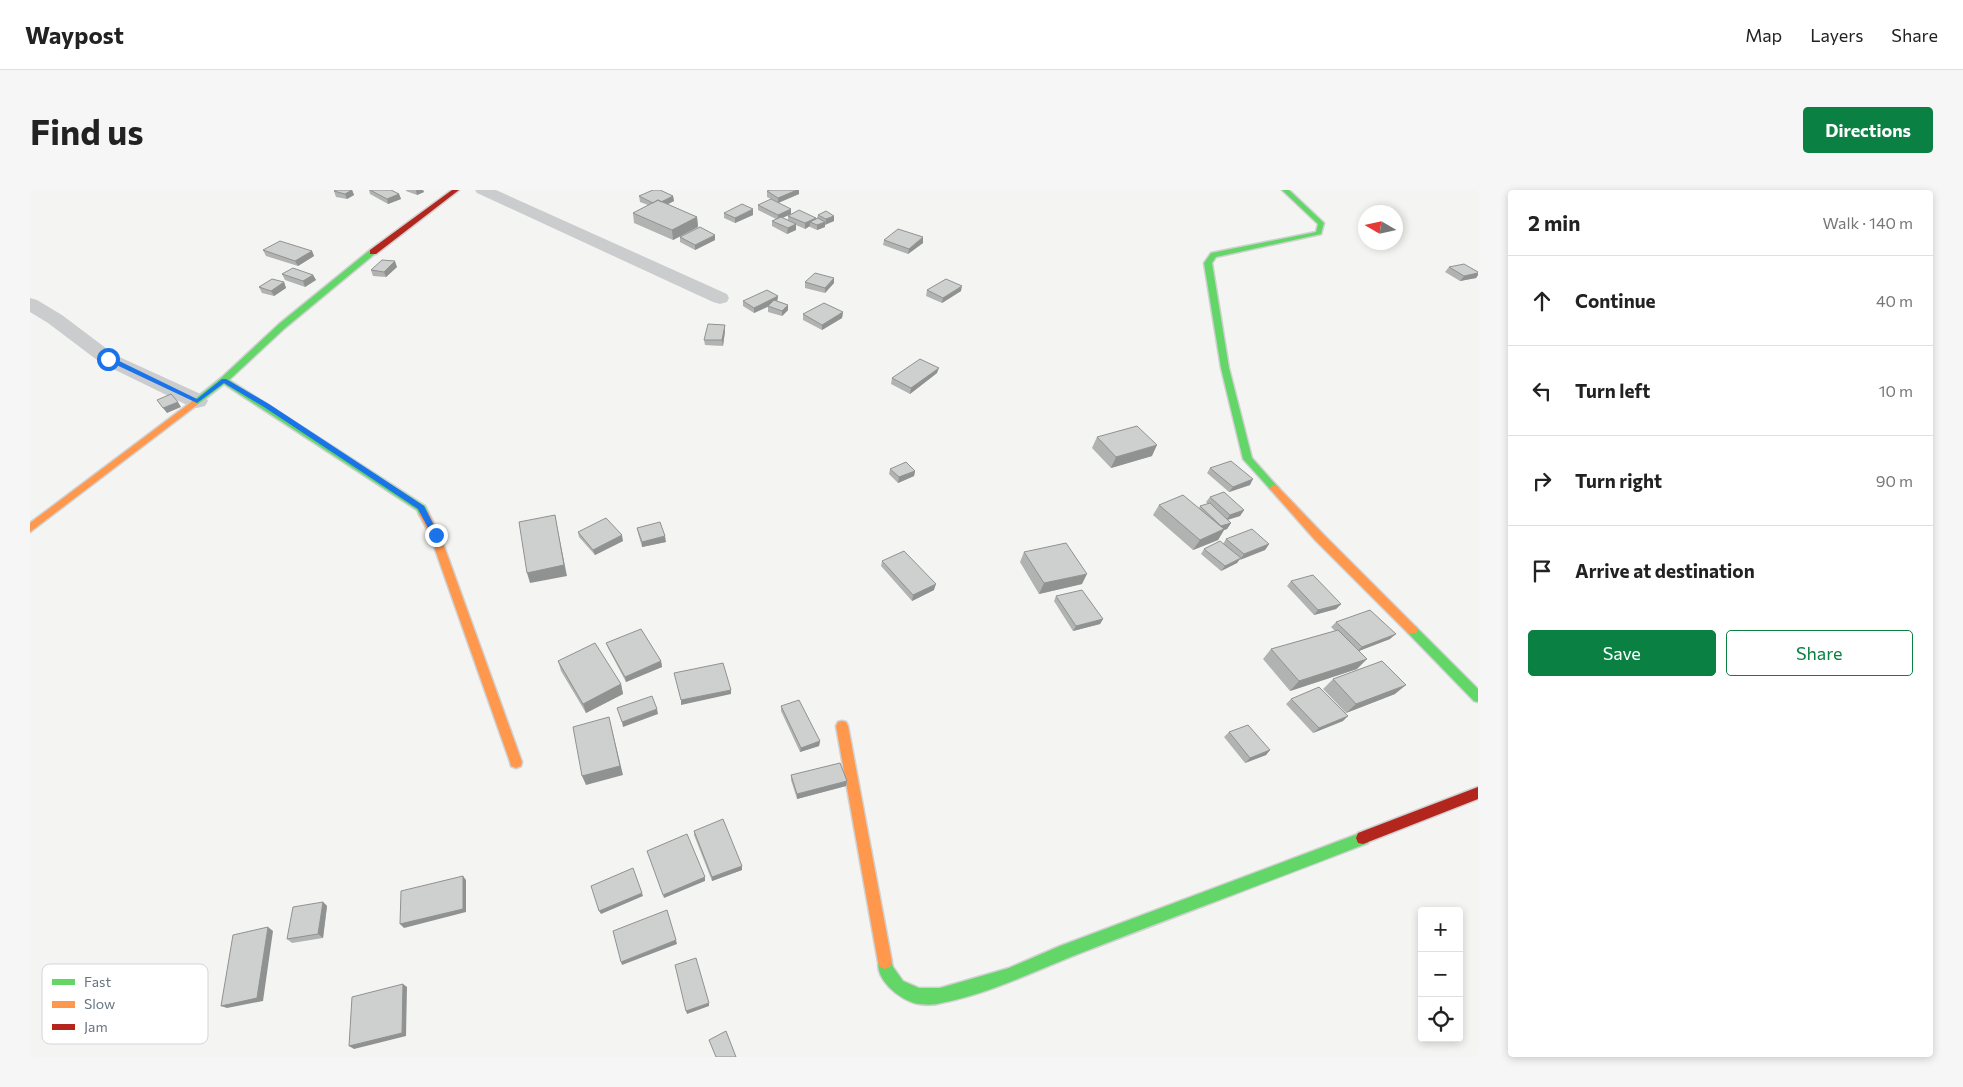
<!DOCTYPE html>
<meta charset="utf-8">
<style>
:root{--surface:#fff;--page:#f6f6f6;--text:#222;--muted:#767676;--line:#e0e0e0;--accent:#0b8043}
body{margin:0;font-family:Commissioner,sans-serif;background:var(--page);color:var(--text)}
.controls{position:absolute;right:15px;bottom:15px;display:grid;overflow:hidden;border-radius:5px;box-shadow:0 2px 8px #0003}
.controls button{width:45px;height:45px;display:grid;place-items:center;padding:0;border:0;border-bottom:1px solid var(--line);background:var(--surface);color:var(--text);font:25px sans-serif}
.compass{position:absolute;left:1328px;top:15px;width:45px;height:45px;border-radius:50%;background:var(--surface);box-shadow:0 2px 8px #0003;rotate:279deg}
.stop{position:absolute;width:15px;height:15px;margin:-11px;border:4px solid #1a73e8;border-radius:50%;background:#fff}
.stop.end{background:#1a73e8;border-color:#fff;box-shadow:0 1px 5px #0008}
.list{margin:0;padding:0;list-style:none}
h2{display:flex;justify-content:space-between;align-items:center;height:65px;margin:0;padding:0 20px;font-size:21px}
h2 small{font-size:16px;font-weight:400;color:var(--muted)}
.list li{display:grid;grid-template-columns:32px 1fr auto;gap:15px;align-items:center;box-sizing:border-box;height:90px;padding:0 20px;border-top:1px solid var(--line)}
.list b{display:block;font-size:19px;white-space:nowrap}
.list em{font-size:16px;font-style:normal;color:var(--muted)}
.actions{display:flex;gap:10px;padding:15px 20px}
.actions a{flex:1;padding:11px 0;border:1px solid var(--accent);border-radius:5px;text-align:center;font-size:18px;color:var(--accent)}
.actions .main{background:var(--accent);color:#fff}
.icon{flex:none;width:28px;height:28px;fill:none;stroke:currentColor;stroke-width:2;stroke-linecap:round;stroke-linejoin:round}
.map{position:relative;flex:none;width:1448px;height:867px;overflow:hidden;border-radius:5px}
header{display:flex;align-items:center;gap:30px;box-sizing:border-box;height:70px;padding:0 25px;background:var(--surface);border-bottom:1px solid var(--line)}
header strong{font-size:24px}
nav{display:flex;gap:28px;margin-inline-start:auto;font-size:18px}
.intro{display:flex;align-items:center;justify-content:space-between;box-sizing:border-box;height:120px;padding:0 30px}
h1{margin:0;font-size:35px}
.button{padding:12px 22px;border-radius:5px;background:var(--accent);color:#fff;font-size:18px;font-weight:700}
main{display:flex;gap:30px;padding:0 30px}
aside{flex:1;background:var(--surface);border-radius:5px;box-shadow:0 2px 8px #0003}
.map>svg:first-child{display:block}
</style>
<header>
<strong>Waypost</strong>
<nav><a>Map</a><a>Layers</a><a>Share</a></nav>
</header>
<div class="intro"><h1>Find us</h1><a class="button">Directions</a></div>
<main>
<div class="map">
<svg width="1448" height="867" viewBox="0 0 1448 867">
<rect width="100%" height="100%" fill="#f4f5f3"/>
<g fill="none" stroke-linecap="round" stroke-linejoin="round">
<defs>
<path id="fast" d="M1252,0H1259L1294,33L1291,44L1186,67L1182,73L1199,178L1222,268L1247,296L1249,298L1244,301L1241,300L1213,269L1191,178L1174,73L1181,63L1286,42L1288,34Z
M340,60L347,62L255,138L199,190L395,316L399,324L394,328L390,326L387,320L194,194L167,215H161L160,213L191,188L249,134Z
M1382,436L1386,437L1448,499V512L1444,511L1378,443L1376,440L1378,437Z
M1333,642L1338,643L1340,648L1338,653C1246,689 1153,723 1061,759C1012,777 964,803 911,813C905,815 895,815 889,814C870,811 841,787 850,767L855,765L860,767L863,777L873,791L889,798H910L979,778L1030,756Z"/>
<path id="slow" d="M164,210L168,213L167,215L0,342V333Z
M1244,295L1247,296L1294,345L1386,437L1388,440L1386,443H1378L1286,351L1241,300L1239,298Z
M394,320L398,322L410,345L492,572L491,576L486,578L481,576L480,572L400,345L389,324Z
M812,531L816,532L818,536L862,772L860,777L855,779L850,777L848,772L806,536L808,532Z"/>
<path id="jam" d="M422,0H429L346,64H340V60Z
M1448,597V609L1333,654L1328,653L1326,648L1328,643Z"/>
</defs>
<!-- fast casing -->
<use href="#fast" stroke="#d0d1d1" stroke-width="3"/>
<!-- slow casing -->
<use href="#slow" stroke="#d0d1d1" stroke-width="3"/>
<!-- jam casing -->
<use href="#jam" stroke="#d0d1d1" stroke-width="3"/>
<!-- street -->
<path fill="#cacccd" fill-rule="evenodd" d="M445,0H466L697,104L699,108L697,112L690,114L683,112L447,3Z
M0,108L7,110L32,125L85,165L175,206L178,211L175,216L167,218L159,216L71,173L18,133L0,122Z"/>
<!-- fast -->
<use href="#fast" fill="#63d668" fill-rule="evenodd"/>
<!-- slow -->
<use href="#slow" fill="#ff974d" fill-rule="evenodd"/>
<!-- jam -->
<use href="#jam" fill="#b3261e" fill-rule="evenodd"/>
</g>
<!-- wall -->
<path fill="#b1b2b2" d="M322,0L324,5L317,9L306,7L304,1Z
M339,0H361L369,4L371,9L358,14L340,4Z
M376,0H393L394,2L387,5L376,1Z
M737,1L769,4L748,13L761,24L752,28L758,30V26L786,29L787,28L788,25L804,26V31L795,34V37L787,40L780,37V36L775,39L766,35V40L757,44L742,36V31L746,29L728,20V15L745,11L737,7Z
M609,6H643L644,11L637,15L667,27L668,37L643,50L604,33L603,23L618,15L610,12Z
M694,23L723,25L705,33L694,28Z
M650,47L685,50L665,60L650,52Z
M854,50L893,53L878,64L853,55Z
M233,60L282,61L284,66L268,76L236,66Z
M367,77L356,87L343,86L341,80Z
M1419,77L1448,82V85L1446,88L1430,91L1415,82Z
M252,84L283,85L286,90L275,97L255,90Z
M254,92L256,98L244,106L232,103L229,97Z
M775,92L804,93L795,103L775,98Z
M897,100L931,101L912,113L896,106Z
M748,106L747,111L758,115V120L752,126L738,122V117L724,123L713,116V111Z
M813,122L812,128L792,140L773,130V124Z
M695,135V141L693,156L675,155L674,150Z
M907,183L880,204L861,194L862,188Z
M1067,247L1122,266L1081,278L1062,258Z
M1180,278L1220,295L1199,302L1177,283Z
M860,279L885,281L884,286L868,293L859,284Z
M1180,307L1214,320L1210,326L1198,330L1201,333L1197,339L1194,340L1188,350L1163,360L1123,325L1129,315L1169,318L1170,316L1178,314L1176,312Z
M607,338L636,352L612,357L608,343Z
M548,342L593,351L565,365L549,347Z
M1196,349L1239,354L1235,360L1209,369L1207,373L1191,381L1171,364L1174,359L1193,354Z
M994,362L1052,394L1009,404L990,372Z
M852,371L904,400L882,411L851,376Z
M1261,391L1311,414L1306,419L1284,425L1257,396Z
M1026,406L1073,429L1070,434L1043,441L1024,411Z
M1306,432L1360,449L1329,461L1327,479L1260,501L1233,469L1241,459L1305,441L1301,437Z
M576,453L631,471L632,477L596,492L578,458Z
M528,471L591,494L593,504L556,523L531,481Z
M1303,489L1365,504L1316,523L1293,499Z
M1261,509L1313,531L1283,543L1256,514Z
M751,516L790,551L789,556L770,562L751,521Z
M1199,542L1240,560L1236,565L1215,573L1194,547Z
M761,585L817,591L816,596L767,609L761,590Z
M664,641L712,676V680L682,691L664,645Z
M293,712L297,716L293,748L262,753L257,749Z"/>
<!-- shaded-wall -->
<path fill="#909191" d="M322,0L324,5L317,9L315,4Z
M386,0H393L394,2L387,5Z
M767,0H769V4L748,13V8Z
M369,4L371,9L358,14L357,9Z
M643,6L644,11L627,19L626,14Z
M723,19V25L705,33V28Z
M761,19V24L748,30V25Z
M804,26V31L795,35L796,29Z
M667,27L668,37L643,50L642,40Z
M786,28L785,33L780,32V36L775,39V33Z
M795,32V37L787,40V35Z
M766,34V40L757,44L758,38Z
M685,45V50L665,60V55Z
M893,47V53L878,64L879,59Z
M282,61L284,66L268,76L265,71Z
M365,71L367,77L356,87L354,82Z
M1448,83V85L1446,88L1430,91L1434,86Z
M283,85L286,90L275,97L273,91Z
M804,88V93L795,103V98Z
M254,92L256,98L244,106L241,101Z
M932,96L931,101L912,113L913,108Z
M748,106L747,112L724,123V118Z
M758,115V120L752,126V121Z
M813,122L812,128L792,140V135Z
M695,135V141L693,156L692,150Z
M909,178L907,183L880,204L881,198Z
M148,212L151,217L137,223L133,218Z
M1127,255L1122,266L1081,278L1086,267Z
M885,281L884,286L868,293L869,287Z
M1223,289L1220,295L1199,302L1203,297Z
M1214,320L1210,326L1196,330L1200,325Z
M525,325L527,336L537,386L500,393L497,383Z
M1201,333L1197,339L1194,340L1188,350L1163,360L1170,350L1190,336Z
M592,345L593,351L565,365L563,360Z
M635,346L636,352L612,357V352Z
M1239,354L1235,360L1210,370L1214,364Z
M1211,368L1207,373L1191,381L1195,376Z
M1057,384L1052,394L1009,404L1014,393Z
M906,394L904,400L882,411L883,405Z
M1311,414L1306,419L1284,425L1288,420Z
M1073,429L1070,434L1043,441L1046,436Z
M1366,444L1360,449L1326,462L1332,457Z
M1337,469L1327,479L1260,501L1269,491Z
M631,471L632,477L596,492L595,487Z
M591,494L593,504L556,523L553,514Z
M1376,495L1365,504L1316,523L1326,514Z
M701,500V504L651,515V510Z
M627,519L628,524L593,537L592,532Z
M1318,526L1313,531L1283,543L1289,538Z
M579,527L593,585L556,595L552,586Z
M790,551L789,556L770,562L771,558Z
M1240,560L1236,565L1215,573L1220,568Z
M817,591L816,596L767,609V604Z
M712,676V680L682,691V687Z
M433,686L436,690V722L374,738L370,734Z
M675,687V691L634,708L633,705Z
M612,703L613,706L571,724L569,721Z
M293,712L297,716L293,748L288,744Z
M238,737L243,741L233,811L197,818L191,816Z
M646,750L647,754L592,775L591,772Z
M373,794L377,797L376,846L324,859L319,856Z
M679,813V816L657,824L656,821Z"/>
<!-- building -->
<path fill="#cecfcf" stroke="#909191" d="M306,0H322L315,4L304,1Z
M340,0H361L369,4L357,9Z
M623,0H630L643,6L631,12L628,10L623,13L609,6Z
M741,0H767L748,8L737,1Z
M741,9L761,19L748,25L728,15Z
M628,10L667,27L642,40L603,23Z
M712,14L723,19L705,28L694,23Z
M769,20L786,28L775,33L758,26Z
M796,21L804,26L796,29L788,25Z
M751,27L766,34L758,38L742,31Z
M788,28L795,32L787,35L780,32Z
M670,37L685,45L665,55L650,47Z
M868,39L893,47L879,59L854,50Z
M250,51L282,61L265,71L233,60Z
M352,70L365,71L354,82L341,80Z
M1434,74L1448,82V83L1434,86L1419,77Z
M263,78L283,85L273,91L252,84Z
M785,83L804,88L795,98L775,92Z
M242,89L254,92L241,101L229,97Z
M916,89L932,96L913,108L897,100Z
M737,100L748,106L724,118L713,111Z
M744,110L758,115L752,121L738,116Z
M794,113L813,122L792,135L773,124Z
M678,134L695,135L692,150H674Z
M890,169L909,178L881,198L862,188Z
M141,204L148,212L133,218L127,210Z
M1107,236L1127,255L1086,267L1067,247Z
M1201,271L1223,289L1203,297L1180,278Z
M876,272L885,281L869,287L860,279Z
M1194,302L1214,320L1200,325L1180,307Z
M1153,305L1194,339L1170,350L1129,315Z
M1180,313L1201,333L1191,336L1170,316Z
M525,325L534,375L497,383L489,332Z
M576,328L592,345L563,360L548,342Z
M630,332L635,346L612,352L607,338Z
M1222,339L1239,354L1214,364L1196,349Z
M1190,351L1211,368L1195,376L1174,359Z
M1036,353L1057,384L1014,393L994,362Z
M874,361L906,394L883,405L852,371Z
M1283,385L1311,414L1288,420L1261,391Z
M1052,400L1073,429L1046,436L1026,406Z
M1340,420L1366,444L1332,457L1306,432Z
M611,439L631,471L595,487L576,453Z
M1308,440L1337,469L1269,491L1241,459Z
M565,453L591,494L553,514L528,471Z
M1352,471L1376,495L1326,514L1303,489Z
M693,473L701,500L651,510L644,483Z
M1289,497L1318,526L1289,538L1261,509Z
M622,506L627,519L592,532L587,518Z
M769,510L790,551L771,558L751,516Z
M579,527L590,576L552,586L543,537Z
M1218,535L1240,560L1220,568L1199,542Z
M810,573L817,591L767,604L761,585Z
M693,629L712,676L682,687L664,641Z
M657,644L675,687L633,705L617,661Z
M603,678L612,703L569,721L561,696Z
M433,686V719L370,734L371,701Z
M293,712L288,744L257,749L263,717Z
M637,720L646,750L591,772L583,741Z
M238,737L227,808L191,816L203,745Z
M666,768L679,813L656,821L645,775Z
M373,794L372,843L319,856L322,807Z
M696,841L706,867H686L679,850Z"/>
<!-- route -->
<path fill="#1a73e8" d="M76,167H81L167,209L192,189H196L239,214L394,316L409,345L403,347L388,319L234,217L194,193L167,213L76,170Z"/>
<!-- legend -->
<rect x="12" y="774" width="166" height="80" rx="8" fill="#fff" stroke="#d1d5da" stroke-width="1"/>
<rect x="22" y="789" width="23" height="6" fill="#63d668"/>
<rect x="22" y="811" width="23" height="7" fill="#ff974d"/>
<rect x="22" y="834" width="23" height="6" fill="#b3261e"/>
<g font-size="14" fill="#667482">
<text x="54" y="797">Fast</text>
<text x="54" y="819">Slow</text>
<text x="54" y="842">Jam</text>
</g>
</svg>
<div class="controls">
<button>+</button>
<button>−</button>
<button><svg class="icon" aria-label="locate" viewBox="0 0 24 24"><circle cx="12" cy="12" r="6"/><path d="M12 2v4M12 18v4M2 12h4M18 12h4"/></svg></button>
</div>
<svg class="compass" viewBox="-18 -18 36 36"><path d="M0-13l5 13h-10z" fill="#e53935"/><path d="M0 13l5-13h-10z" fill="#767676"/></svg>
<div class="stop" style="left:78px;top:169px"></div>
<div class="stop end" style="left:406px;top:345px"></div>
</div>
<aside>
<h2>2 min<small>Walk · 140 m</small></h2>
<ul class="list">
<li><svg class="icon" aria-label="ahead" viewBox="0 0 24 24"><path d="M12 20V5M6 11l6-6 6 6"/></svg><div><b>Continue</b></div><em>40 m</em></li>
<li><svg class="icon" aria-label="left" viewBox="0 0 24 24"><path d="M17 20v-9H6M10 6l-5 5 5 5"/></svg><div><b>Turn left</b></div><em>10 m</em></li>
<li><svg class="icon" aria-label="right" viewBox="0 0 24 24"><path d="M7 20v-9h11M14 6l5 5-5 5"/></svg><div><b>Turn right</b></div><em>90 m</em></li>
<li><svg class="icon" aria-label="arrive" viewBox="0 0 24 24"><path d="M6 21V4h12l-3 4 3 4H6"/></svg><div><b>Arrive at destination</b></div></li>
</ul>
<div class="actions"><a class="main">Save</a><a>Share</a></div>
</aside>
</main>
